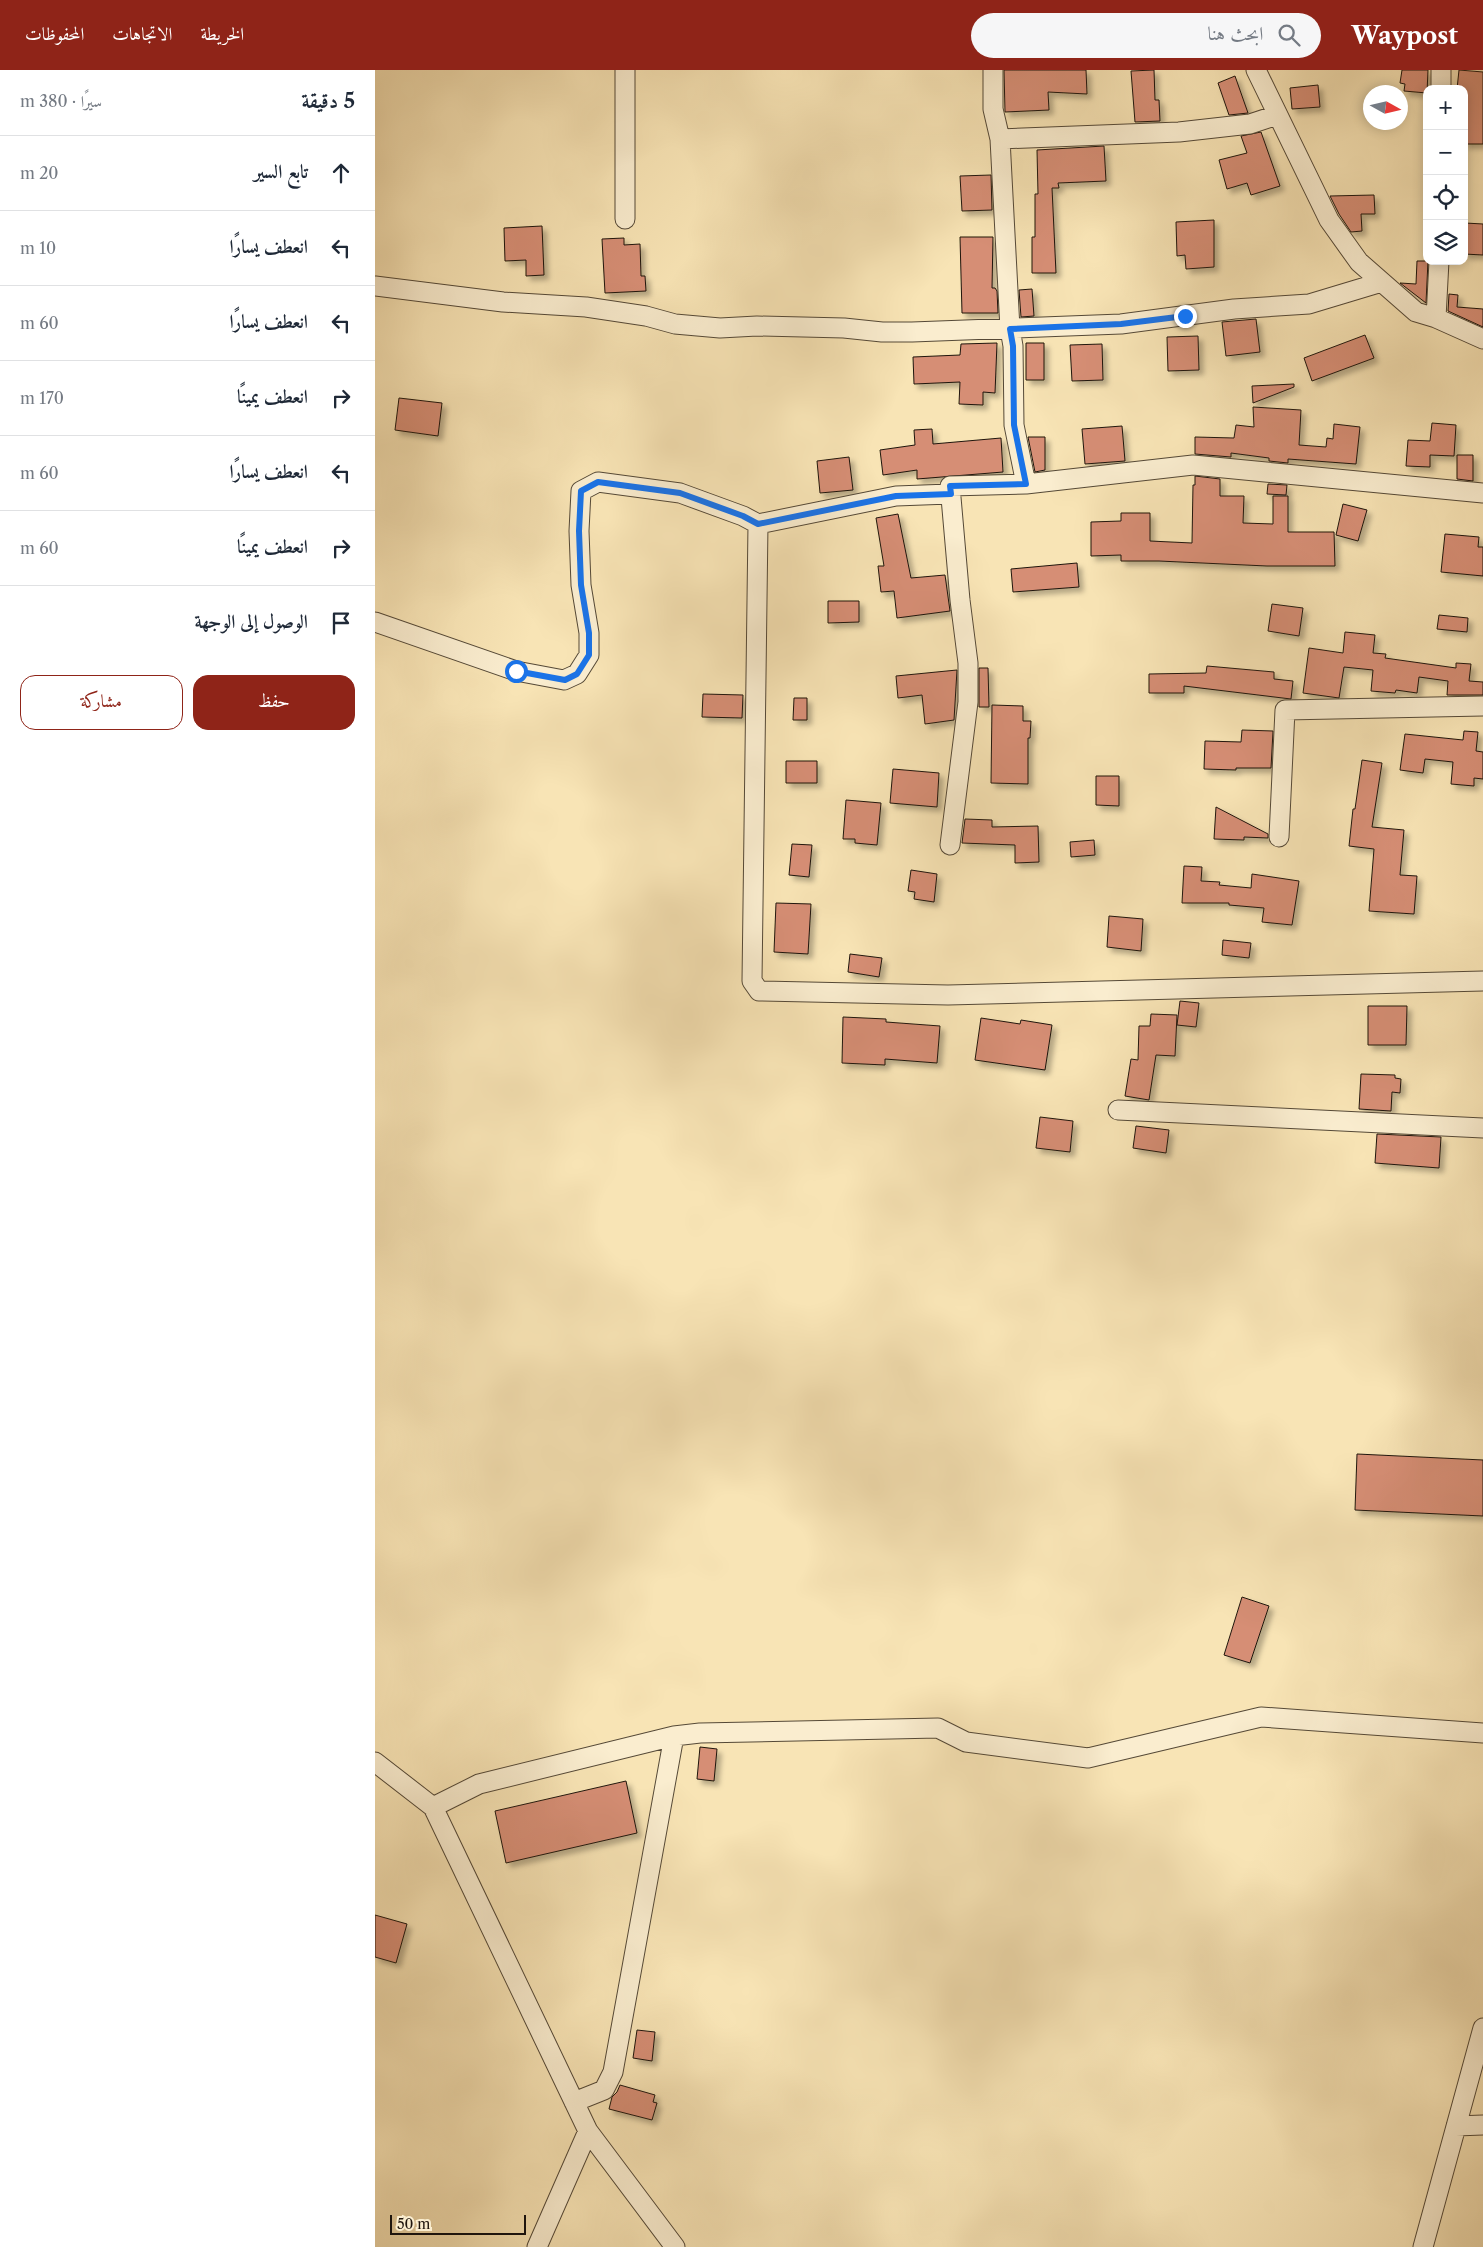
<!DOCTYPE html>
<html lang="ar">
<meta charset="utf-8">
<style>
:root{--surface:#fff;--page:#f6f6f7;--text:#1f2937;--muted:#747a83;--line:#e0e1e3;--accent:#8f2418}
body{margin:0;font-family:"Libre Caslon Text",Amiri,serif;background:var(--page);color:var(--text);direction:rtl}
.controls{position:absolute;right:15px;top:15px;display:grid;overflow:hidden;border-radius:10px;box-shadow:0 2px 12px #0003}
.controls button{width:45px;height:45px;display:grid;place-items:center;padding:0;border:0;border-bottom:1px solid var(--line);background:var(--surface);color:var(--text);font:25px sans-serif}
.compass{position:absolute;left:988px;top:15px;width:45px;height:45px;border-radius:50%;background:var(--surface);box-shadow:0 2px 12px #0003;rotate:98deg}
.scale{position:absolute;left:15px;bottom:12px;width:136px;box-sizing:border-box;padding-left:5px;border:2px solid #1f150d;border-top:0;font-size:14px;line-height:18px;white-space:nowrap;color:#1f150d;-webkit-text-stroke:4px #faedcf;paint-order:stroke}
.stop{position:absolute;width:15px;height:15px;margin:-11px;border:4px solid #1a73e8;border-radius:50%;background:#fff}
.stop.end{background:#1a73e8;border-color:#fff;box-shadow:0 1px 5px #0008}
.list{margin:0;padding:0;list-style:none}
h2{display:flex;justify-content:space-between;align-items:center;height:65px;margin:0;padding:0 20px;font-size:21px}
h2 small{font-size:16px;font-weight:400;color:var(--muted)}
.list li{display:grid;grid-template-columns:32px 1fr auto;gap:15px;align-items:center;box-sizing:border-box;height:75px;padding:0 20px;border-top:1px solid var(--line)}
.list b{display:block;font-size:19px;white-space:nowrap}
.list em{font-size:16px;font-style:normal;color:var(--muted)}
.actions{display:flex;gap:10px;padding:15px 20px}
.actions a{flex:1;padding:11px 0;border:1px solid var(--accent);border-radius:15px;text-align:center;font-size:18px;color:var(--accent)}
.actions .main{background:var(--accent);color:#fff}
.icon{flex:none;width:28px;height:28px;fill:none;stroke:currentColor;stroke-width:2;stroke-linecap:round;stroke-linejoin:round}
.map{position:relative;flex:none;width:1108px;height:2177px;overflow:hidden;direction:ltr}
header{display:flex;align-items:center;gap:30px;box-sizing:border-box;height:70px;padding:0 25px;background:var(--accent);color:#fff}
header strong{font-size:24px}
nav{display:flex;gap:28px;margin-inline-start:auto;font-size:18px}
.search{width:350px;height:45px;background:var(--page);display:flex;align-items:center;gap:12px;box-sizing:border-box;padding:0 18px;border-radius:28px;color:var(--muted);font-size:19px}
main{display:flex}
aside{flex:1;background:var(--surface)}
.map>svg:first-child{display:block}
</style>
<header>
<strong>Waypost</strong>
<div class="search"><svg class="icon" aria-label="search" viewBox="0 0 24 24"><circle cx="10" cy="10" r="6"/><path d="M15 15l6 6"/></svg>ابحث هنا</div>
<nav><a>الخريطة</a><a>الاتجاهات</a><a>المحفوظات</a></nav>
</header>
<main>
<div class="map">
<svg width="1108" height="2177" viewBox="0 0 1108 2177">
<defs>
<filter id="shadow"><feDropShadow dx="4.5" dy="4.5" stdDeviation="2.5" flood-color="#0004"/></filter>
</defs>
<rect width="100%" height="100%" fill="#f8e4b5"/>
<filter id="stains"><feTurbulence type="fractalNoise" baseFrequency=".004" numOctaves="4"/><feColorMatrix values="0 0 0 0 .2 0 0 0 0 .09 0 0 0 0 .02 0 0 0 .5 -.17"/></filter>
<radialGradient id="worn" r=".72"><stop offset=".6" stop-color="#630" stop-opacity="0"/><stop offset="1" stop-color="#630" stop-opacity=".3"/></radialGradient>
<!-- building -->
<path fill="#d68e75" stroke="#1f150d" filter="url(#shadow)" d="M629,0H711L712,24L673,22L674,40L630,42Z
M779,0L780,30H784L785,51L760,52L756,1Z
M1027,0H1053L1052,23L1029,21L1030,14L1025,13Z
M1084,0L1108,2V74H1089V19H1082Z
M860,6L873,43L854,45L843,13Z
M943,15L945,37L917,39L915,18Z
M886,62L905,116L876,125L872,113L852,119L844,90L872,83L866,66Z
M729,76L731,111L683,113L684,118H677L681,203H657V167H660V124H663L662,80Z
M616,105L617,140L587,141L585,106Z
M999,125L1000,144H986L987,161L976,162L964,144L955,126Z
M839,150V197L811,199L810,185L802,186L801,152Z
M1090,153L1108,154V185L1089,184Z
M167,156L169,205L151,206V190L130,191L129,158Z
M585,167H618L617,218H620L622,221L623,243H587Z
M249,168V175L265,174L266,206H270L271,221L230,223L227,169Z
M1042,191H1053L1051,233L1025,213L1041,214Z
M657,219L659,246L646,247L644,220Z
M1074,224L1083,225L1082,237L1108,239V257L1073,241Z
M881,249L885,282L851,286L847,252Z
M990,265L999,288L937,311L929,288Z
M823,266L824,300L793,301L792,267Z
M622,273L620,323L608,322V335L584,334L585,312L539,314L538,287L585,285L586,274Z
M651,273H669V310H651Z
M727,274L728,310L697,311L695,275Z
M919,314V317L878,333L877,316Z
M24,328L67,333L63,366L20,360Z
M878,337L926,340L924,375L951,377L952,368L958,369L959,354L985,357L981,394L913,389V393L894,391V388L856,383V387L820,384V367L859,368L861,355L879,357Z
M1057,353L1081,355L1079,386L1055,385V397L1031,396L1033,370L1055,371Z
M747,356L750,391L710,394L707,359Z
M557,359L558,374L626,368L628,402L542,409V400L508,405L505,380L540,375L539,360Z
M653,367H670V400L660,402Z
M1082,385H1098V411L1082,409Z
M474,387L478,420L445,423L442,391Z
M820,406L845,409V426H869L868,453L898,454V426H913V462H959L960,496H892L784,491H746V485L716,486V452L746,451V443H775V471L817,473L818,415H820Z
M893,414L912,415L911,425L892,424Z
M968,434L992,440L983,471L961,465Z
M523,444L536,508L570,505L575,541L522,548L519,521L506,522L503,496H509L501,448Z
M1070,464L1104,467L1103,477H1108V506L1066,502Z
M702,493L704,517L638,522L636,499Z
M453,531H484V552L453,553Z
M897,534L928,538L924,566L893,561Z
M1064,545L1093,548L1092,562L1062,559Z
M970,562L1000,565L998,583L1011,584L1010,588L1081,598V593L1096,594L1094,611L1108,612V625H1072L1073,611L1044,607L1042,623L1021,620L1020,623L996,621L998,600L969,597L964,628L928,623L934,578L968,583Z
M832,596L899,602V609L918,611L916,629L809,616V623H774V604L831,603Z
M604,598H613L614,637H604Z
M582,600L579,650L550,654L547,625L523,628L521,606Z
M328,624L368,625L367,648L327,647Z
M419,628H432V650H418Z
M617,635L648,636V651H656L655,668H653V714L616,713Z
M867,660L898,661L896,698H861V700L829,699L830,671L866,672Z
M1089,661L1103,662L1101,681L1108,682V709L1099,708V716L1076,714L1078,692L1050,689L1048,703L1025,700L1030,664L1088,670Z
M987,690L1007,693L997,757L1029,760L1025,805L1042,806L1039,844L994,841L999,779L974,776L978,739H980Z
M411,691H442V713H411Z
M518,699L564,703L562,737L515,733Z
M721,706H744V736L721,735Z
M471,730L506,733L502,775L480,773V769H468Z
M841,737L893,764V768L869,767V770L839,769Z
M590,749L617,750V757L663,756L664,792L640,793V775L587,773Z
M719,770L720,785L696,787L695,772Z
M417,774L437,775L434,807L414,805Z
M809,796L827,797L826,811L845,812L844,815L876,818L877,804L924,811L917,855L887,852L889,838L854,835V833H807Z
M536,800L562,804L559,832L539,829L540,822L533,821Z
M401,833L436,834L433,884L399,882Z
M734,846L768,849L766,881L732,877Z
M848,870L876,873L874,888L847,885Z
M475,884L507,888L504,907L473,902Z
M805,931L824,933L821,957L802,955Z
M993,936H1032L1031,975H993Z
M776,944L802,945L800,986L781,985L774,1030L750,1026L756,989L763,990L764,956H775Z
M468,947L511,949V952L565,956L562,993L510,989V995L467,993Z
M606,948L645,954L646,950L677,955L670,1000L600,990Z
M986,1004L1020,1005V1008L1026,1009L1025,1023L1017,1022L1016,1041L984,1039Z
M665,1047L698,1051L695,1082L661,1078Z
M761,1056L794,1060L791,1083L758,1078Z
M1002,1064L1066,1067L1064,1098L1000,1093Z
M982,1384L1108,1390V1446L980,1440Z
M867,1527L894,1536L875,1593L849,1585Z
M325,1677L342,1679L339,1711L322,1709Z
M251,1711L262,1763L131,1793L120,1741Z
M0,1845L32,1854L21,1893L0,1887Z
M262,1960L280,1962L277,1991L258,1988Z
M245,2015L280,2025L278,2032L282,2033L277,2050L234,2039L237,2027L242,2022Z"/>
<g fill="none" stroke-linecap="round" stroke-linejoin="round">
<defs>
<path id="minor" d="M250,0V149
M618,0V39L625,69
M881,0L954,150L984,192L1041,242L1061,248L1108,269
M1066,19V0
M0,216L128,232L211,237L271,246L300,254L345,258L382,256L469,258L507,262H537L746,254L859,239L934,234L1007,212
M1061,248L1064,191
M651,414L639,355L638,276L635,259L625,69L804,62L875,54L902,45
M383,454L377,911L384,921L573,925L1108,911
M0,552L141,601L189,610L202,604L214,585V563L206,515L204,461L206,421L223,412L305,423L368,446L383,454L521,426L575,424
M904,767L910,640L1108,636
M575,775L593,632V593L585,530L575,416L651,414L818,395L1108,423
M743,1040L1108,1058
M0,1692L58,1737L213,2061L300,2177
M58,1737L104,1714L299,1666L325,1663L563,1658L591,1672L713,1688L886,1647L1108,1663
M199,2032L229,2020L238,2002L299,1666
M1081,2056L1108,2055
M162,2177L213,2061
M1048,2177L1108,1958"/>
</defs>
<!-- minor casing -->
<use href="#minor" stroke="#554937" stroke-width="21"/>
<!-- minor -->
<use href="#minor" stroke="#faedcf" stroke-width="19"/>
</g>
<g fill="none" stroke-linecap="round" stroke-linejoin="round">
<!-- route -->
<path stroke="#1a73e8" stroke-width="6" d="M141,601L190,610L202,604L214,585V563L206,515L204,461L206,421L223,412L305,423L368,446L383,454L521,426L576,424L575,416L651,414L639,355L638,276L635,259L746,254L810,246"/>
</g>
<rect width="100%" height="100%" filter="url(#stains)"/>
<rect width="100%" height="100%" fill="url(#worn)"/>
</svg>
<div class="controls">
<button>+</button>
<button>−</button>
<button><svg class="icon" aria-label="locate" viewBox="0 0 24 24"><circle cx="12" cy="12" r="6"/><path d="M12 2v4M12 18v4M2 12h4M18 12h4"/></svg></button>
<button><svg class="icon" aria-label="layers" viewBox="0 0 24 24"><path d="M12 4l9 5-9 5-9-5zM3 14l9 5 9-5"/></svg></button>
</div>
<svg class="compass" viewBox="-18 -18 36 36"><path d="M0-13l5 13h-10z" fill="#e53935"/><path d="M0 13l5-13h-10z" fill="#747a83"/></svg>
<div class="scale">50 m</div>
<div class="stop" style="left:141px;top:601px"></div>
<div class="stop end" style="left:810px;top:246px"></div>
</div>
<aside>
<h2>5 دقيقة<small>سيرًا · 380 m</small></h2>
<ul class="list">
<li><svg class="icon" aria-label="ahead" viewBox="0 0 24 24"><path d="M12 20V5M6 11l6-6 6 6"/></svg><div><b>تابع السير</b></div><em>20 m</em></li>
<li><svg class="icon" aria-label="left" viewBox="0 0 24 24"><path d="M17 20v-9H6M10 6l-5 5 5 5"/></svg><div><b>انعطف يسارًا</b></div><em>10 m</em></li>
<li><svg class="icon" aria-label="left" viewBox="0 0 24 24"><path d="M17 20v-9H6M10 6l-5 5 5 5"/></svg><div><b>انعطف يسارًا</b></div><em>60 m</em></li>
<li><svg class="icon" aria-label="right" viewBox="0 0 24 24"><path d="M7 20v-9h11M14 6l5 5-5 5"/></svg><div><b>انعطف يمينًا</b></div><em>170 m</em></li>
<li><svg class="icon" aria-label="left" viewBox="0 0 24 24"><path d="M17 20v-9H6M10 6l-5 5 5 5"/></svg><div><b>انعطف يسارًا</b></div><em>60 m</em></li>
<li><svg class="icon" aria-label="right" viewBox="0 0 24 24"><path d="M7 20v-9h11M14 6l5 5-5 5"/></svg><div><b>انعطف يمينًا</b></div><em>60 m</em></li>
<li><svg class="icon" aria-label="arrive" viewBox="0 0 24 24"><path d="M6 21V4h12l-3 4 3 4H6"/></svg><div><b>الوصول إلى الوجهة</b></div></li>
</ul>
<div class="actions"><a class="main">حفظ</a><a>مشاركة</a></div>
</aside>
</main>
